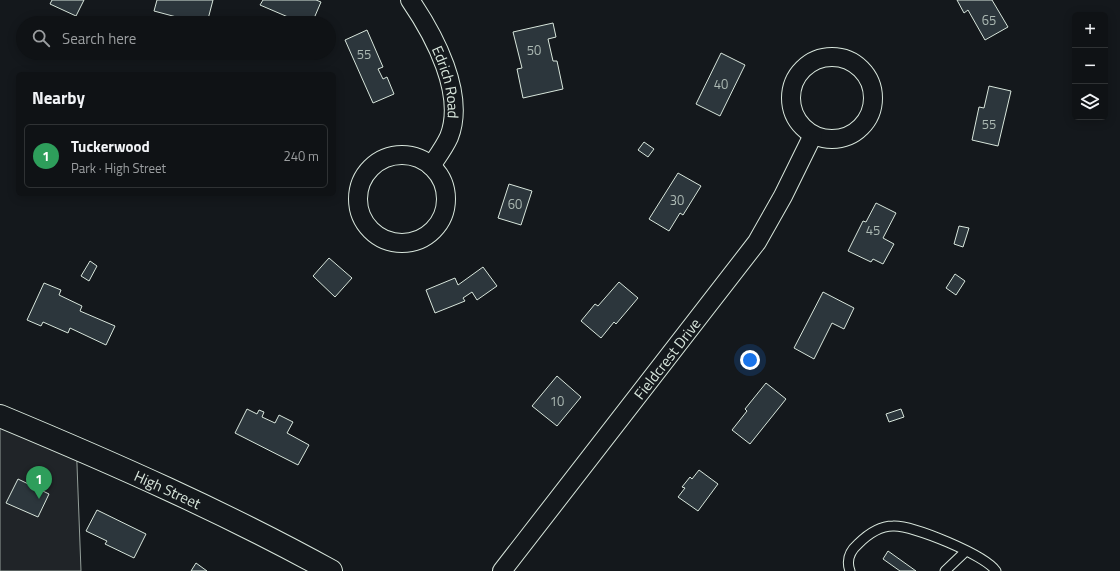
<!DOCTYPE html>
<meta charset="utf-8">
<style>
:root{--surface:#0f1215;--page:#181b1e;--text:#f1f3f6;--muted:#9b9ea0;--line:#2f3234;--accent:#d93025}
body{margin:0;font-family:"Titillium Web",sans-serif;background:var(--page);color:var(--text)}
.controls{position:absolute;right:12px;top:12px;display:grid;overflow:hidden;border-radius:6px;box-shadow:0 2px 10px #0003}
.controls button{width:36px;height:36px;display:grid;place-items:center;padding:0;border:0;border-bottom:1px solid var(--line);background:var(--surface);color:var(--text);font:20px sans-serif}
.you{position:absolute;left:750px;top:360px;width:14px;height:14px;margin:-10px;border:3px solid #fff;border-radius:50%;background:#1a73e8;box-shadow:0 0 0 6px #1a73e833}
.badge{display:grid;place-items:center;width:26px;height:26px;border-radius:50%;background:var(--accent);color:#fff;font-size:13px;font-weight:700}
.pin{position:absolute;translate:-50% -33px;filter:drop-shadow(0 1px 2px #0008)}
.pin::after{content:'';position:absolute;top:21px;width:14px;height:12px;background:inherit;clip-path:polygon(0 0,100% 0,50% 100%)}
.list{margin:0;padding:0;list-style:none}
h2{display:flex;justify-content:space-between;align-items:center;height:52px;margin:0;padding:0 16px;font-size:17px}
h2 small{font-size:13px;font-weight:400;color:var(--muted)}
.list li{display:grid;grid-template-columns:26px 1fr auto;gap:12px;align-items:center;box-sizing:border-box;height:64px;margin:0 8px 8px;padding:0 8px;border:1px solid var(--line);border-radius:6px}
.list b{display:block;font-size:15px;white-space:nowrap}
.list p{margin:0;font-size:13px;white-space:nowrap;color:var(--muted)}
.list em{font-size:13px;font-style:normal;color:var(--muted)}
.icon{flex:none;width:22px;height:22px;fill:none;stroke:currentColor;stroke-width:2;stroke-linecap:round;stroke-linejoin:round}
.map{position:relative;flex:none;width:1120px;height:571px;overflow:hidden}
.search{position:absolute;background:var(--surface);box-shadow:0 2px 10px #0003;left:16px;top:16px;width:320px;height:44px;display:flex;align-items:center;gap:10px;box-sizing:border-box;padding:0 14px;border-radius:22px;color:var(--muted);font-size:15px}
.panel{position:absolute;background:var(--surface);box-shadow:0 2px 10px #0003;left:16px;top:72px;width:320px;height:124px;border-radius:6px}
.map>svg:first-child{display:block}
</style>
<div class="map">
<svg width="1120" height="571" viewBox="0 0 1120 571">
<rect width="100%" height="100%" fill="#14181c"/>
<!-- green -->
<path fill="#202428" stroke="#939e99" d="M0,412L76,438L81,571H0Z"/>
<!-- building -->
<path fill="#2c363c" stroke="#d8e6dc" d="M52,0H84L76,16L50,4Z
M157,0H213L207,23H199L154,11Z
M263,0H316L321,2L312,23H302L260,5Z
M957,0H992L1008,27L985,40L968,10L964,13Z
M553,23L556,37L548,39L553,61H557L563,89L523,98L517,69L522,68L513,32Z
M367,30L383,67L378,69L383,79L387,77L394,94L373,103L345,40Z
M721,53L745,65L720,116L696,104Z
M989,86L1011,91L998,146L972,140L979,107L984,108Z
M644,142L654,149L648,157L638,150Z
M678,173L701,186L683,215L680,213L669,231L649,219Z
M509,184L532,191L521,225L498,218Z
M876,203L896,213L883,238L894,244L883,264L873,259L871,262L848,251L863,221L866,222Z
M959,226L969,228L963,247L954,244Z
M329,258L352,278L335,297L313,276Z
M90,261L97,266L89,281L81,276Z
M483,267L497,286L477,300L472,292L463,298L465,301L435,313L426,290L455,278L458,285Z
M955,274L965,281L956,295L946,288Z
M619,282L638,298L616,324L614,322L601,338L581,321L595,304L598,306Z
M44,283L61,290L59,295L82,306L80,311L115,326L106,345L70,328L68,333L43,322L41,326L27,320Z
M823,292L854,308L844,329L832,323L814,359L794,348Z
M557,376L581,397L557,426L532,406Z
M766,383L786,399L750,444L732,430L747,411L745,409Z
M247,409L257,414L259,410L264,412L262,417L275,423L279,415L293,422L287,433L309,445L298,465L235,433Z
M901,409L904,417L889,422L886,414Z
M699,470L718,484L698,511L678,497L685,488L682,487L690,477L692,479Z
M18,479L49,494L38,517L6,503Z
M97,510L146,534L134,558L105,544L107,541L86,531Z
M888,551L916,571H900L883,559Z
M196,563L207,571H191Z"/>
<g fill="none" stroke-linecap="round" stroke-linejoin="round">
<defs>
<path id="lane" d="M850,571C846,560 850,551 858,544C867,535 880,526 893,526C913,525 985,555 996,571
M945,571L966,551"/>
<g id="street">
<path id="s1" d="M410,0C434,35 466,94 449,137C444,148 437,157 431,166"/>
<circle cx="832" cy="98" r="41"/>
<circle cx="402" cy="199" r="44"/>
<path id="s2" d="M502,571L757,242L783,196L813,135"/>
</g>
<g id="secondary">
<path id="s3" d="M0,416C113,463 224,512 331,571"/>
</g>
</defs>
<!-- lane casing -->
<use href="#lane" stroke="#d8e6dc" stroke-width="11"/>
<!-- street casing -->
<use href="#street" stroke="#d8e6dc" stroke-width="20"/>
<!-- secondary casing -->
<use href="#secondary" stroke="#d8e6dc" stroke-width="24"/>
<!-- lane -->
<use href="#lane" stroke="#14181c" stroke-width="9"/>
<!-- street -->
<use href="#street" stroke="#14181c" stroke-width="18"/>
<!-- secondary -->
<use href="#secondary" stroke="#14181c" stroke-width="22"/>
</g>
<g text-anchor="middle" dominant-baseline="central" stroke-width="3" stroke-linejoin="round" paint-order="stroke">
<!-- number labels -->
<g font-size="13" fill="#adbab4">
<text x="989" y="20">65</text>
<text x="534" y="50">50</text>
<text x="364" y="54">55</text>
<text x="721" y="84">40</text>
<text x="989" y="124">55</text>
<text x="677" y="200">30</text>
<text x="515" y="204">60</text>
<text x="873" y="230">45</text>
<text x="557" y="401">10</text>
</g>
<!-- street labels -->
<g font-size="15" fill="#d8e6dc" stroke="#14181c">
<text stroke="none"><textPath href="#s1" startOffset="91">Edrich Road</textPath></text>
<text stroke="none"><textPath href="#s2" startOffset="269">Fieldcrest Drive</textPath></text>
<text stroke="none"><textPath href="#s3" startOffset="183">High Street</textPath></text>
</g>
</g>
</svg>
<div class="controls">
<button>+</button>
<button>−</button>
<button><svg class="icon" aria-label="layers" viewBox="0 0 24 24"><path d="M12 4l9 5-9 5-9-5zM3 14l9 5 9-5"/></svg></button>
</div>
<div class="you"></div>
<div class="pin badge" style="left:39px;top:499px;background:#2e9e5b">1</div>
<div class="search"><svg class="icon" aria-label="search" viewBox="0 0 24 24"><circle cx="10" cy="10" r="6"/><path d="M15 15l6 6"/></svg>Search here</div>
<section class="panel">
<h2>Nearby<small></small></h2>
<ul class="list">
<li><span class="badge" style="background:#2e9e5b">1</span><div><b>Tuckerwood</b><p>Park · High Street</p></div><em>240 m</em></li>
</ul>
</section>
</div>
